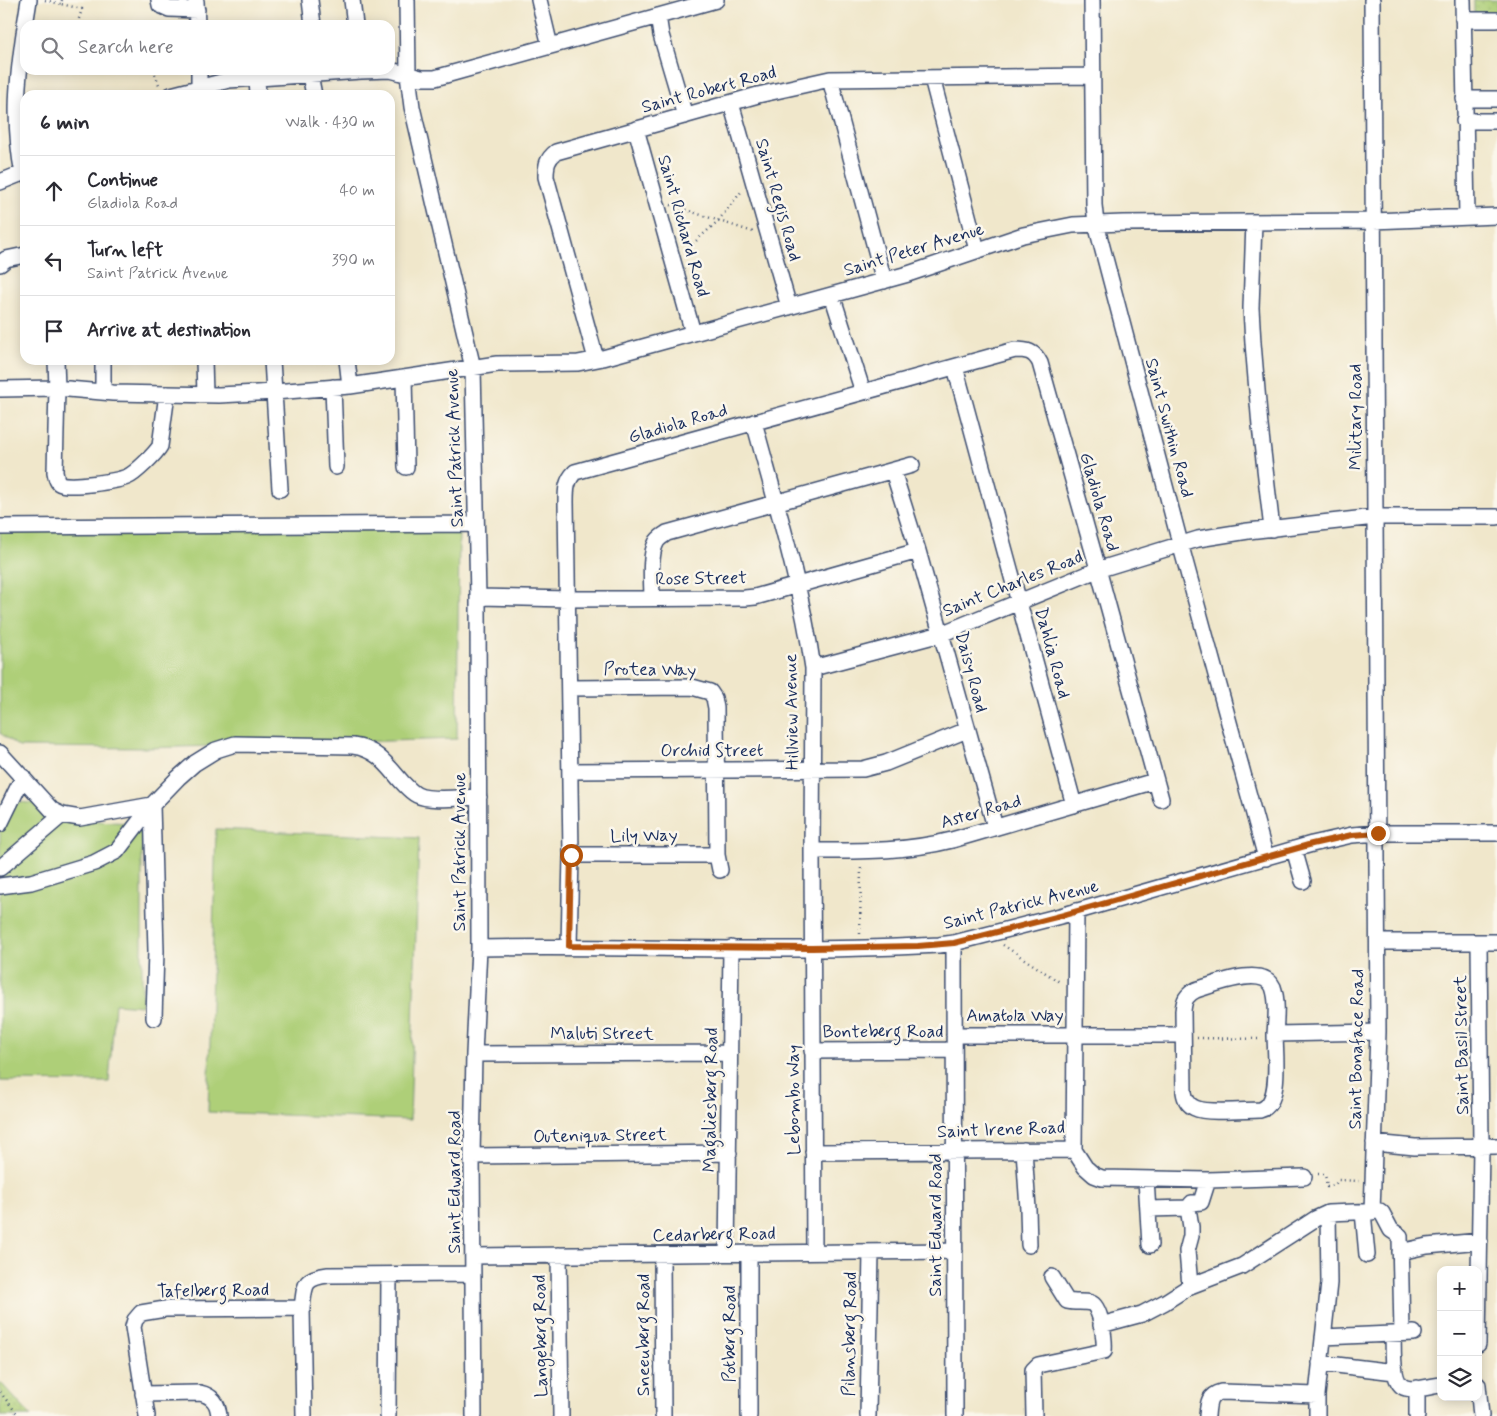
<!DOCTYPE html>
<meta charset="utf-8">
<style>
:root{--surface:#fff;--page:#f2f2f3;--text:#2b2b33;--muted:#7c7c81;--line:#e1e1e2}
body{margin:0;font-family:Mynerve,sans-serif;background:var(--page);color:var(--text)}
.controls{position:absolute;right:15px;bottom:15px;display:grid;overflow:hidden;border-radius:10px;box-shadow:0 2px 12px #0003}
.controls button{width:45px;height:45px;display:grid;place-items:center;padding:0;border:0;border-bottom:1px solid var(--line);background:var(--surface);color:var(--text);font:25px sans-serif}
.stop{position:absolute;width:15px;height:15px;margin:-11px;border:4px solid #b45309;border-radius:50%;background:#fff}
.stop.end{background:#b45309;border-color:#fff;box-shadow:0 1px 5px #0008}
.list{margin:0;padding:0;list-style:none}
h2{display:flex;justify-content:space-between;align-items:center;height:65px;margin:0;padding:0 20px;font-size:21px}
h2 small{font-size:16px;font-weight:400;color:var(--muted)}
.list li{display:grid;grid-template-columns:32px 1fr auto;gap:15px;align-items:center;box-sizing:border-box;height:70px;padding:0 20px;border-top:1px solid var(--line)}
.list b{display:block;font-size:19px;white-space:nowrap}
.list p{margin:0;font-size:16px;white-space:nowrap;color:var(--muted)}
.list em{font-size:16px;font-style:normal;color:var(--muted)}
.icon{flex:none;width:28px;height:28px;fill:none;stroke:currentColor;stroke-width:2;stroke-linecap:round;stroke-linejoin:round}
.map{position:relative;flex:none;width:1497px;height:1416px;overflow:hidden}
.search{position:absolute;background:var(--surface);box-shadow:0 2px 12px #0003;left:20px;top:20px;width:375px;height:55px;display:flex;align-items:center;gap:12px;box-sizing:border-box;padding:0 18px;border-radius:15px;color:var(--muted);font-size:19px}
.panel{position:absolute;background:var(--surface);box-shadow:0 2px 12px #0003;left:20px;top:90px;width:375px;height:275px;border-radius:15px}
.map>svg:first-child{display:block}
</style>
<div class="map">
<svg width="1497" height="1416" viewBox="0 0 1497 1416">
<defs>
<pattern id="grass-dots" width="8" height="8" patternUnits="userSpaceOnUse" patternTransform="scale(1.25)"><rect width="8" height="8" fill="#aecf78"/><path d="M2 2h.1M6 6h.1" fill="none" stroke="#95b26a" stroke-width="1.8" stroke-linecap="round"/></pattern>
</defs>
<rect width="100%" height="100%" fill="#fbf7ec"/>
<filter id="ink" filterUnits="userSpaceOnUse"><feTurbulence type="fractalNoise" baseFrequency=".02" numOctaves="2"/><feDisplacementMap in="SourceGraphic" scale="10" xChannelSelector="R" yChannelSelector="G"/><feConvolveMatrix kernelMatrix="1 2 1 2 8 2 1 2 1" color-interpolation-filters="sRGB"/></filter>
<filter id="wash" filterUnits="userSpaceOnUse"><feTurbulence type="fractalNoise" baseFrequency=".0096" numOctaves="4" result="noise"/><feDisplacementMap in="SourceGraphic" scale="20" xChannelSelector="R" yChannelSelector="G"/><feGaussianBlur stdDeviation="1.12" result="paint"/><feColorMatrix in="noise" values="0 0 0 0 0 0 0 0 0 0 0 0 0 0 0 0 0 1.4 0 .05"/><feComposite in="paint" operator="in"/></filter>
<g filter="url(#wash)">
<rect width="100%" height="100%" fill="#f0e7cb"/>
<!-- grass -->
<path fill="url(#grass-dots)" stroke="#647f6b" d="M1474,0H1497V16L1474,13Z
M0,1382L31,1416H0Z"/>
<!-- garden -->
<path fill="#aecf78" stroke="#647f6b" d="M459,528L457,739L145,748L19,747L0,733V530Z
M13,802L52,804L83,813L98,821L142,824V1006L115,1004L109,1082L0,1081V807Z
M216,829L419,838L410,1120L208,1112Z"/>
</g>
<g filter="url(#ink)">
<g fill="none" stroke-linecap="round" stroke-linejoin="round">
<defs>
<path id="minor" d="M159,0L160,5L169,9L197,10
M310,0L313,25
M352,0L355,25
M407,0L408,75L412,107L473,368L478,597L479,948L474,1054L472,1156L474,1416
M539,0L550,46
M1092,0L1094,205L1096,224L1180,543L1266,858
M1463,0L1467,217
M196,1L197,25
M658,16L661,35L685,116
M1463,20H1497
M25,25L29,0
M199,70V95
M310,75L314,95
M932,78L977,250
M257,79L258,95
M830,79L884,281
M171,95L229,80L361,71L390,70L421,78H435L716,0
M1464,99H1497
M731,103L789,307
M1464,121H1497
M636,129L693,333
M23,174C13,122 17,79 25,27
M0,182L25,172
M1254,222L1251,308L1253,343L1260,426L1272,529
M0,264L6,259L25,255
M832,295L863,392
M596,359L546,177C546,165 547,159 556,152L758,95L830,79L1092,76
M56,360L57,388L55,472C56,476 56,480 59,483C67,489 117,481 127,477C135,474 156,453 160,446L167,394
M103,360V391
M204,360L205,395
M272,360L280,489
M347,360L350,386
M955,367L1074,805
M404,378L406,467
M333,387L336,467
M0,389L57,388L113,393L219,395L274,392L350,386L497,364L578,363L603,358L908,274L1023,235L1073,225L1123,223L1373,221L1497,216
M754,422C776,503 801,585 813,668L812,851L814,1252
M893,471L918,551L995,827
M0,527L475,524
M478,597L568,599L745,598L755,597L918,551
M652,599C652,584 649,556 656,543C658,538 663,536 667,533L912,465
M813,668L941,634L1097,570L1198,539L1248,531L1375,517H1497
M569,688L692,687L710,692L714,698L716,708L717,855L720,870
M0,753L52,810L62,815L80,818L152,805L178,778L195,763L216,750L235,744L353,746C377,749 387,765 402,782C406,786 411,792 417,795C431,802 462,797 479,797
M570,771L863,769L886,763L967,730
M152,805L156,951L154,1018
M0,824L23,777
M1294,849L1303,881
M812,851C860,851 905,852 952,840L1155,781
M571,855H717
M0,868L62,815
M0,886L31,882L94,863L117,851L152,805
M1076,911L1074,1150L1085,1167L1094,1175L1102,1178L1208,1180L1304,1177
M1378,942H1497
M954,943L955,1416
M569,946L571,855L566,502C566,490 566,481 575,472L1015,350C1027,350 1034,351 1040,363L1098,569L1161,799
M479,948C632,945 786,954 939,945L954,943L1064,915L1312,844L1352,835L1378,833H1497
M1275,1034C1276,1019 1278,1001 1273,987C1263,964 1213,985 1196,990C1186,995 1184,1000 1183,1011L1184,1092C1185,1099 1188,1105 1195,1108C1207,1114 1245,1110 1260,1110C1282,1105 1275,1053 1275,1034L1378,1032
M954,1035H1183
M812,1051L954,1050
M474,1054L730,1053
M1374,1143L1415,1147L1497,1146
M1024,1150L1028,1209L1029,1245
M813,1152L1074,1150
M472,1156L729,1153
M1146,1179L1150,1245
M1188,1208L1191,1227V1236L1187,1251L1190,1286
M1148,1209L1188,1208L1192,1203L1201,1202L1208,1180
M1363,1212L1367,1255
M1372,1212L1378,1032L1372,0
M1400,1252L1427,1246L1480,1241
M727,1253L731,948
M559,1255L561,1416
M662,1255L663,1416
M474,1256L955,1251
M1101,1325L1142,1314L1165,1302L1190,1286L1242,1266L1315,1219L1328,1213L1380,1211L1382,1213L1391,1230L1400,1236L1402,1333
M1393,1334C1394,1347 1390,1384 1406,1388C1416,1391 1430,1386 1441,1385
M1323,1337L1414,1333
M1478,1344L1481,1146L1479,942
M1320,1363L1395,1372
M1478,1385L1481,1416
M1417,1388V1416
M143,1394L200,1393C213,1396 218,1403 219,1416
M147,1416L133,1327L135,1320L141,1313L165,1309L302,1308
M304,1416L302,1308C305,1285 303,1278 328,1275L473,1274
M388,1416L389,1275
M749,1416V1253
M868,1416L871,1252
M1034,1416L1033,1370L1038,1365L1104,1351C1105,1341 1101,1306 1091,1303C1084,1301 1075,1303 1067,1301L1052,1277
M1207,1416C1208,1404 1208,1395 1221,1392L1317,1395
M1317,1416V1395L1329,1283L1328,1213"/>
</defs>
<!-- minor casing -->
<use href="#minor" stroke="#3b4b6e" stroke-width="18"/>
<!-- path -->
<path stroke="#3b4b6e" stroke-width="2.5" stroke-dasharray="1 4" stroke-linecap="butt" d="M45,0L61,4
M62,0L61,4L82,9L77,25
M152,70C157,75 157,81 160,87
M671,205L753,232
M685,251L718,221L741,192
M860,934L861,865
M1003,945L1061,983
M1197,1038L1261,1039
M1318,1174H1325L1327,1187L1335,1185L1338,1180L1359,1181
M0,1392L19,1416"/>
<!-- minor -->
<use href="#minor" stroke="#fff" stroke-width="15"/>
</g>
</g>
<g fill="none" stroke-linecap="round" stroke-linejoin="round" filter="url(#ink)">
<!-- route -->
<path stroke="#b45309" stroke-width="6" d="M571,855L569,946L812,948L918,946L954,943L1064,915L1312,844L1352,835L1378,833"/>
</g>
<g text-anchor="middle" dominant-baseline="central" stroke-width="5" stroke-linejoin="round" paint-order="stroke">
<!-- street labels -->
<g font-size="18" fill="#1b2f5e" stroke="#fbf7ec">
<text transform="translate(709 90) rotate(-15)">Saint Robert Road</text>
<text transform="translate(778 200) rotate(74)">Saint Regis Road</text>
<text transform="translate(683 226) rotate(74)">Saint Richard Road</text>
<text transform="translate(914 250) rotate(-17)">Saint Peter Avenue</text>
<text transform="translate(1356 417) rotate(-90)">Military Road</text>
<text transform="translate(678 424) rotate(-16)">Gladiola Road</text>
<text transform="translate(1169 428) rotate(75)">Saint Swithin Road</text>
<text transform="translate(455 448) rotate(-92)">Saint Patrick Avenue</text>
<text transform="translate(1099 502) rotate(74)">Gladiola Road</text>
<text transform="translate(701 579) rotate(-1)">Rose Street</text>
<text transform="translate(1013 584) rotate(-22)">Saint Charles Road</text>
<text transform="translate(1052 653) rotate(75)">Dahlia Road</text>
<text transform="translate(650 670) rotate(1)">Protea Way</text>
<text transform="translate(971 672) rotate(75)">Daisy Road</text>
<text transform="translate(792 712) rotate(-91)">Hillview Avenue</text>
<text x="712" y="751">Orchid Street</text>
<text transform="translate(981 812) rotate(-16)">Aster Road</text>
<text x="644" y="836">Lily Way</text>
<text transform="translate(460 852) rotate(-90)">Saint Patrick Avenue</text>
<text transform="translate(1021 905) rotate(-14)">Saint Patrick Avenue</text>
<text x="1015" y="1016">Amatola Way</text>
<text x="883" y="1032">Bonteberg Road</text>
<text x="602" y="1034">Maluti Street</text>
<text transform="translate(1462 1045) rotate(-91)">Saint Basil Street</text>
<text transform="translate(1357 1049) rotate(-89)">Saint Bonaface Road</text>
<text transform="translate(711 1100) rotate(-89)">Magaliesberg Road</text>
<text transform="translate(794 1100) rotate(-90)">Lebombo Way</text>
<text transform="translate(1001 1130) rotate(-2)">Saint Irene Road</text>
<text transform="translate(600 1136) rotate(-1)">Outeniqua Street</text>
<text transform="translate(455 1182) rotate(-90)">Saint Edward Road</text>
<text transform="translate(936 1225) rotate(-90)">Saint Edward Road</text>
<text transform="translate(714 1235) rotate(-1)">Cedarberg Road</text>
<text transform="translate(213 1291) rotate(-1)">Tafelberg Road</text>
<text transform="translate(730 1334) rotate(-90)">Potberg Road</text>
<text transform="translate(850 1334) rotate(-89)">Pilansberg Road</text>
<text transform="translate(644 1335) rotate(-90)">Sneeuberg Road</text>
<text transform="translate(541 1336) rotate(-91)">Langeberg Road</text>
</g>
</g>
</svg>
<div class="controls">
<button>+</button>
<button>−</button>
<button><svg class="icon" aria-label="layers" viewBox="0 0 24 24"><path d="M12 4l9 5-9 5-9-5zM3 14l9 5 9-5"/></svg></button>
</div>
<div class="stop" style="left:571px;top:855px"></div>
<div class="stop end" style="left:1378px;top:833px"></div>
<div class="search"><svg class="icon" aria-label="search" viewBox="0 0 24 24"><circle cx="10" cy="10" r="6"/><path d="M15 15l6 6"/></svg>Search here</div>
<section class="panel">
<h2>6 min<small>Walk · 430 m</small></h2>
<ul class="list">
<li><svg class="icon" aria-label="ahead" viewBox="0 0 24 24"><path d="M12 20V5M6 11l6-6 6 6"/></svg><div><b>Continue</b><p>Gladiola Road</p></div><em>40 m</em></li>
<li><svg class="icon" aria-label="left" viewBox="0 0 24 24"><path d="M17 20v-9H6M10 6l-5 5 5 5"/></svg><div><b>Turn left</b><p>Saint Patrick Avenue</p></div><em>390 m</em></li>
<li><svg class="icon" aria-label="arrive" viewBox="0 0 24 24"><path d="M6 21V4h12l-3 4 3 4H6"/></svg><div><b>Arrive at destination</b></div></li>
</ul>
</section>
</div>
